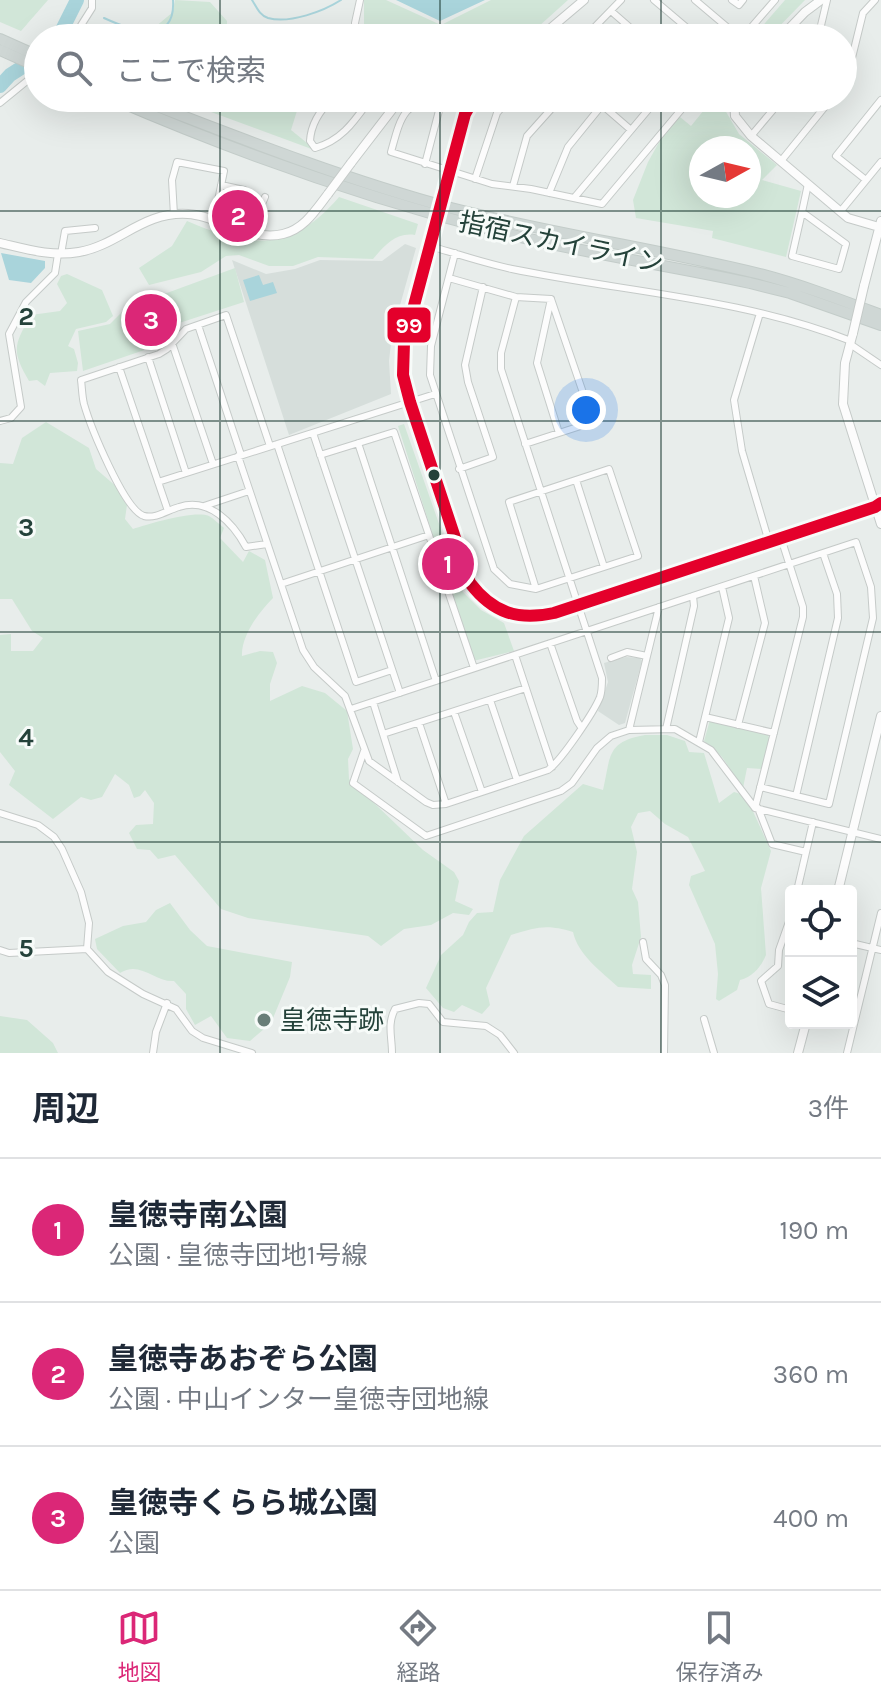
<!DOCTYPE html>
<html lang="ja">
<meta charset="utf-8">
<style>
:root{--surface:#fff;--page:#f2f2f3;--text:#1f2937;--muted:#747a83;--line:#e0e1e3;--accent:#db2777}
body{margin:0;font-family:Karla,"Noto Sans JP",sans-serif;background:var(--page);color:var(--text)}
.controls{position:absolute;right:24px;bottom:24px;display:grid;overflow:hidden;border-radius:8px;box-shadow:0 8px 32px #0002}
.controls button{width:72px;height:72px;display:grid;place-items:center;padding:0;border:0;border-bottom:2px solid var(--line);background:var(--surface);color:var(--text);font:40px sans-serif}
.compass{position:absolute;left:689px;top:136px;width:72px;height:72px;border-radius:50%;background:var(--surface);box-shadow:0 8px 32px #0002;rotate:82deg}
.you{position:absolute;left:586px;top:410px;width:28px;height:28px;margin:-20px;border:6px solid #fff;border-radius:50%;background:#1a73e8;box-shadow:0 0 0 12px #1a73e833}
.badge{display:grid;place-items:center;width:52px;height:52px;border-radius:50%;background:var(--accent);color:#fff;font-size:26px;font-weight:700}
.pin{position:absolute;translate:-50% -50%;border:4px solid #fff;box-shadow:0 2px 8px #0006}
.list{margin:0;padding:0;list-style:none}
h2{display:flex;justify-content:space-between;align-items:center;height:104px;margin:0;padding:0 32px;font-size:34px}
h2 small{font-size:26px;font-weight:400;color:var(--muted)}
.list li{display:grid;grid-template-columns:52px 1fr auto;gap:24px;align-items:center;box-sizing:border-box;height:144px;padding:0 32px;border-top:2px solid var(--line)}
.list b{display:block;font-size:30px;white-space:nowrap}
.list p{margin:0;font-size:26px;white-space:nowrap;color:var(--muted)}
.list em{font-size:26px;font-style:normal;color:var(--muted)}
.icon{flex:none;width:44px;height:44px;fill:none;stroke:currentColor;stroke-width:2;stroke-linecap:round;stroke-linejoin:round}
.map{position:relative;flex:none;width:881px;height:1053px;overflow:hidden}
.search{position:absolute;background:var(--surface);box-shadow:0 8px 32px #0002;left:24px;right:24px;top:24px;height:88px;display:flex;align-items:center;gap:20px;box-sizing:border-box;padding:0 28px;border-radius:44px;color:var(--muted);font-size:30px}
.sheet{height:536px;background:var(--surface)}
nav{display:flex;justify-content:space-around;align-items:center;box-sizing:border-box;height:112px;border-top:2px solid var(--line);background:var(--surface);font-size:22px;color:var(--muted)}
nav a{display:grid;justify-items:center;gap:4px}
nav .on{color:var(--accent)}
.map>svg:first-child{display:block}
</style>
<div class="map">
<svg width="881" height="1053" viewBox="0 0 881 1053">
<rect width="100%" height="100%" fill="#e8edeb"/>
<!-- built -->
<path fill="#d6dedb" d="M405,244L416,248L392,334L389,361L391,394L289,435L232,260L266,274L295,269L320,260L382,261Z
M626,657L640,658L642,661L625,723L619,725L598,711L608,682L604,663Z"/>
<!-- green -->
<path fill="#d1e6d8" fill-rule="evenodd" d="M0,0H48L21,31L0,22Z
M175,0L210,2L227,21V38H124L129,30L155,27L173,12Z
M364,0H386L441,25L491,0H568L528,36L515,35L511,38H364Z
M785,0H805L768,38H752Z
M173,98H301L291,130L317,151Z
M713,99L725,110L739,134L777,165L762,180L801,191L786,257L712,238L713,231L636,218L633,200L648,162L662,137L680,117L691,126ZM701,148H749V196H701Z
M339,197L418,224L415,235C396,232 385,245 373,259L318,257L293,266H269L239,255L226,256L201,272L149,285L139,268L172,246L187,221C250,248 291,253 339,197Z
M225,204L248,208L245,222L218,212Z
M235,268L244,302L176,324L159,345L83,371L78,331L110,324L126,308Z
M67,274L102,290L113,316L106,322L76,329L68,346L74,349L78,363L77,371L50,373L45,386L37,380L29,381C11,350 14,345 31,315L60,311L67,303L57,284L61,276Z
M46,422L89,448L96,469L117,487L127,505L125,519L133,529C149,524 194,510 209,516C214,519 219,524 224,528L220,538L243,562L249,551L265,560L273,598C259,612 241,636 242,656L260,651L273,652L277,663L270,684V701L302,686L325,693L347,711L353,749L348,759L349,779L423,850L454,872L459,881L455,901L473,909L469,915L453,913L431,925L404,929L381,946L368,936L248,918L221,909L175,855L158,859L150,850L137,849L129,833L136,825L153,824L154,803L145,790L140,796L134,798L129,785L115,774L102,797L91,800L81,797L53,819L9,785L15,771L0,752V635L11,634V651H33L43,638L32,631L12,599H0V463L13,464L22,438Z
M404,424L463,592L481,610L504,623L514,651L473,661L398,426Z
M710,720L768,735L769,738L762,769L747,768L743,788L722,757L704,741Z
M645,735H667L685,741L689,752L704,753L719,803L734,792L741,794L751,807L771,851L761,888L766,955C761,967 753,977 740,980L737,990L719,1001L716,999L718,974L715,944L689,885L691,876L705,871L688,837L665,824L650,811L638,813L631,827L637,852L632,889L638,902L641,937L632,965L633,974L651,975V989L618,987C601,971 578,955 573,932C546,924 538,927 511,935L486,988L490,1005L482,1014L462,1005L454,1012L443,1008L426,988L441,955L463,935L469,922L477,913L493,912L500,880L524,836L583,784L603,790C611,756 606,742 645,735Z
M170,903L190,930L207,946L292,962L290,977L271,1023L250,1041L227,1038L211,1016L195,1025L186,1009V994L174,981C154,982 140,960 120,973L97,949L95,939L123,926L146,922L156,910Z
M0,1016L27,1020L53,1043L58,1053H0Z"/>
<!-- water -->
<path fill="#a9d4db" d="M396,0H485L440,21Z
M1,253L45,261V268L31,283L9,280Z
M259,275L263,285L273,282L277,293L250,301L243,280Z"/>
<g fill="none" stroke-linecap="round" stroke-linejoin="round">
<!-- stream -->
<path stroke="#a9d4db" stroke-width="2" d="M252,0C256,6 259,15 268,18C290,24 324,11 341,0
M104,18C130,30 176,47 173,0"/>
<!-- river -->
<path stroke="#a9d4db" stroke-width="14" d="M58,38L77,0
M0,86L10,75L38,57"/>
<defs>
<path id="minor" d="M654,0L699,38
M695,0L740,38
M732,0L739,5L743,0
M611,11L642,38
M73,38L92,8V0
M357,38L355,23L360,0
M584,38L621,0
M742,38L775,0
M818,38L827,0
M843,85L847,78L863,13L875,0
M333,98C320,110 311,123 310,141L315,148C343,140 355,120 371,98
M594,98L631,130
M0,103L38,72
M751,136L783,98
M781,161L832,98
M425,164L441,103C403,95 399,124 391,152L492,184L531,189L602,204L691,98
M475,179L497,113L510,98
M866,180L836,156L881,100
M221,185L244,190
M513,186L527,136L561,98
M549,193L568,147L602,105
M574,198L658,98
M802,212L792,256L839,269L846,244L802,212L808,184
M840,212L881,162
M174,215L172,180L177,162L224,171L214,220
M250,232L265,197
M430,246C457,254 484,263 512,269C625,292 742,298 851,341
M455,253L431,346L430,375L494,569L510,584L536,589L638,556L609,469L509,502L536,589
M61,254L65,231L95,228
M449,278L516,297L551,299L593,422L525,444
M551,299L537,363L559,433
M760,313L734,400L742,451L769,542
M198,325L241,455
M172,343L213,464
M850,344L881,365
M148,357L186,473
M119,367L168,511
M0,421L11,418L21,407L9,334L26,302L55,273L58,254
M313,433L400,693
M358,443L436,681
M277,444L356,682L392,670
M320,455L394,432L474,668
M238,456L303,650L314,667L345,696L369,761L426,802L433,805L446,804L548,770C561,761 594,712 600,697C602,691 602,684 602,678L501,369V353L516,297
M459,469L493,457L468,382L465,365L483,287
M576,480L604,567
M158,482L435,394
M204,506L249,491
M267,544L246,547C233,523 209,497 179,507C168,510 156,519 144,516C124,510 90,425 84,404C82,396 82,387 81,380L159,354L167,349L186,329L226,315L270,446
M281,584L429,535
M550,643L577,721L581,727
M515,655L552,767
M611,658L627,652L647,656
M490,700L517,780
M373,702L398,782
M351,709L856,542L871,587L873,618L829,804L760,787
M454,712L482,792
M705,717L774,733
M419,723L446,804
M738,725L765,623L754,576
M666,729L694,606L693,596
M629,730L659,607
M383,734L526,688
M699,742L729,618L722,587
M364,751L353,783L426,836L561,791L572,783L597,748L611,736L629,730L675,729L711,750L755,808L881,839
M796,796L838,618L837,594L823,553
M755,808L803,617V607L781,538
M758,808L772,844L806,852
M0,813L38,825L54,837L62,849L81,892L89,923L87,949L108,972L143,994L176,1009L192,1031L203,1038L252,1053
M797,891L813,822
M791,916L779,950L778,966L761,981L769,1004L791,1010
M643,942L646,959L661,975L665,985L664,1053
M851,943L881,950
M0,950L9,953L87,949
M704,1019L714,1053
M153,1053L156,1032L167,1003
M392,1053C392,1037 387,1024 395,1009L419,1003L429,1004L443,1022L486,1026L500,1035L514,1053
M847,1053L881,913"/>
<path id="tertiary" d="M539,38L584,0
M780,38L805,12L821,0
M734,98L735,116L751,136L848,218L879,227
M351,163L401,98
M447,180L465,114L474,98
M432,239L404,343L403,375L410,402L470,583C493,613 518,621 554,613L875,507
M0,243C26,249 52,257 79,252C119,245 143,211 188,214C220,216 250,242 283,234C304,229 315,211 328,194
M864,286L881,221
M853,333L845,363L843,404L881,524
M838,891L881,716
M798,1053L806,1023"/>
<path id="primary" d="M0,39L38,56
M0,50L38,67
M111,98C238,153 366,198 500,232C582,253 667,265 750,283L790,293L881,325
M136,98C240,138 343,179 451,208C553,234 658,249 760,274C802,285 841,300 881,315"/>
</defs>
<!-- minor casing -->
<use href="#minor" stroke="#c5cac8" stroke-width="8"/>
<!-- tertiary casing -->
<use href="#tertiary" stroke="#c5cac8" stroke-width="10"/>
<!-- primary casing -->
<use href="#primary" stroke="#c3ccc9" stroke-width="12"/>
<!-- minor -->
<use href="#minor" stroke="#fcfcfc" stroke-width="6"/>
<!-- tertiary -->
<use href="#tertiary" stroke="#fcfcfc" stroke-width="8"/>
<!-- primary -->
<use href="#primary" stroke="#cfd7d5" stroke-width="10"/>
<defs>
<path id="tertiary-bridge" d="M328,194L351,163
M432,239L447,180
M853,333L864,286"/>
</defs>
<!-- tertiary-bridge casing -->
<use href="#tertiary-bridge" stroke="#c5cac8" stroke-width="10" stroke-linecap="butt"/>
<!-- tertiary-bridge -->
<use href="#tertiary-bridge" stroke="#fcfcfc" stroke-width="8"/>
<defs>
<path id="bus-1" d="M474,98L465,114L404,343L403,375L410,402L470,583C493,613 518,621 554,613L875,507L881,503"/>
</defs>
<!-- bus-1 casing -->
<use href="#bus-1" stroke="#f7fbf9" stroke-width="18"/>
<!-- bus-1 -->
<use href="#bus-1" stroke="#e4002b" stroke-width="12"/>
</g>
<!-- grid -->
<path fill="none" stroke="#24423a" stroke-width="2" stroke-opacity="0.55" d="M220,0V38M440,0V38M661,0V38M220,98V1053M440,98V1053M661,98V1053M0,211H881M0,421H881M0,632H881M0,842H881"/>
<!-- markers -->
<circle fill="#24423a" stroke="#f7fbf9" stroke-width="3" cx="434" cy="475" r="7"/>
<circle fill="#697e78" stroke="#f7fbf9" stroke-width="3" cx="264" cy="1020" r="8"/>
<g text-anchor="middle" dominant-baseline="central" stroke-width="6" stroke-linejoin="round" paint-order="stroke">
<!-- street labels -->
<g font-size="26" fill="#24423a" stroke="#f7fbf9">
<text transform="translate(561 243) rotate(12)">指宿スカイライン</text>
</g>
<!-- poi labels -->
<g font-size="26" fill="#24423a" stroke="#f7fbf9" text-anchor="start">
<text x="280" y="1020">皇徳寺跡</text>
</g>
</g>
<g font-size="26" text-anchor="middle" font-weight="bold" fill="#24423a" stroke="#f7fbf9" stroke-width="6" stroke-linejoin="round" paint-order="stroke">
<text x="26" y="325">2</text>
<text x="26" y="536">3</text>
<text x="26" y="746">4</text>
<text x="26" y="957">5</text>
</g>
<rect stroke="#f7fbf9" stroke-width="3" x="386" y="306" width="46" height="38" rx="8" fill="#e4002b"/>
<g font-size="22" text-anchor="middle" font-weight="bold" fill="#fff">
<text x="409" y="333">99</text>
</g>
</svg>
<div class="controls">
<button><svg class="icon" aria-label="locate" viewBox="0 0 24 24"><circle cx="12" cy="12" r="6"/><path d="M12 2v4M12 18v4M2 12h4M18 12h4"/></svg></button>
<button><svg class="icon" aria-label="layers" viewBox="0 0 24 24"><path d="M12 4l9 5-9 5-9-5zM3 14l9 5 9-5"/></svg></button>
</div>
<svg class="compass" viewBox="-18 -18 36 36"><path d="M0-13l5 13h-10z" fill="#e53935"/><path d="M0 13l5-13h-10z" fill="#747a83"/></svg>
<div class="you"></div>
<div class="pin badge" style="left:448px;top:564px">1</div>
<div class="pin badge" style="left:238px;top:216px">2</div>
<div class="pin badge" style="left:151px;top:320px">3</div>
<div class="search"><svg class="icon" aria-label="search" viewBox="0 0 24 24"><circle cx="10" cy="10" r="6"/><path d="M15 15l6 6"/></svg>ここで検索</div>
</div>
<section class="sheet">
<h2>周辺<small>3件</small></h2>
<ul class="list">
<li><span class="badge">1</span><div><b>皇徳寺南公園</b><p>公園 · 皇徳寺団地1号線</p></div><em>190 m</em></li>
<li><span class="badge">2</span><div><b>皇徳寺あおぞら公園</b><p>公園 · 中山インター皇徳寺団地線</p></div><em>360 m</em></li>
<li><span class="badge">3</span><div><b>皇徳寺くらら城公園</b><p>公園</p></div><em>400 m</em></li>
</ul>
</section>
<nav>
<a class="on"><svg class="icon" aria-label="map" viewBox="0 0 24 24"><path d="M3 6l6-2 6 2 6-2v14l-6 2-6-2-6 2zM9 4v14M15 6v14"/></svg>地図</a>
<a><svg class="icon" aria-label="directions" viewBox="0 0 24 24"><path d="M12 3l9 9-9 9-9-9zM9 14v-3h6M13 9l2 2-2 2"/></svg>経路</a>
<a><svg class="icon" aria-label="saved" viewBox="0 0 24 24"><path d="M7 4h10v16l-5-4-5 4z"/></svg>保存済み</a>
</nav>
